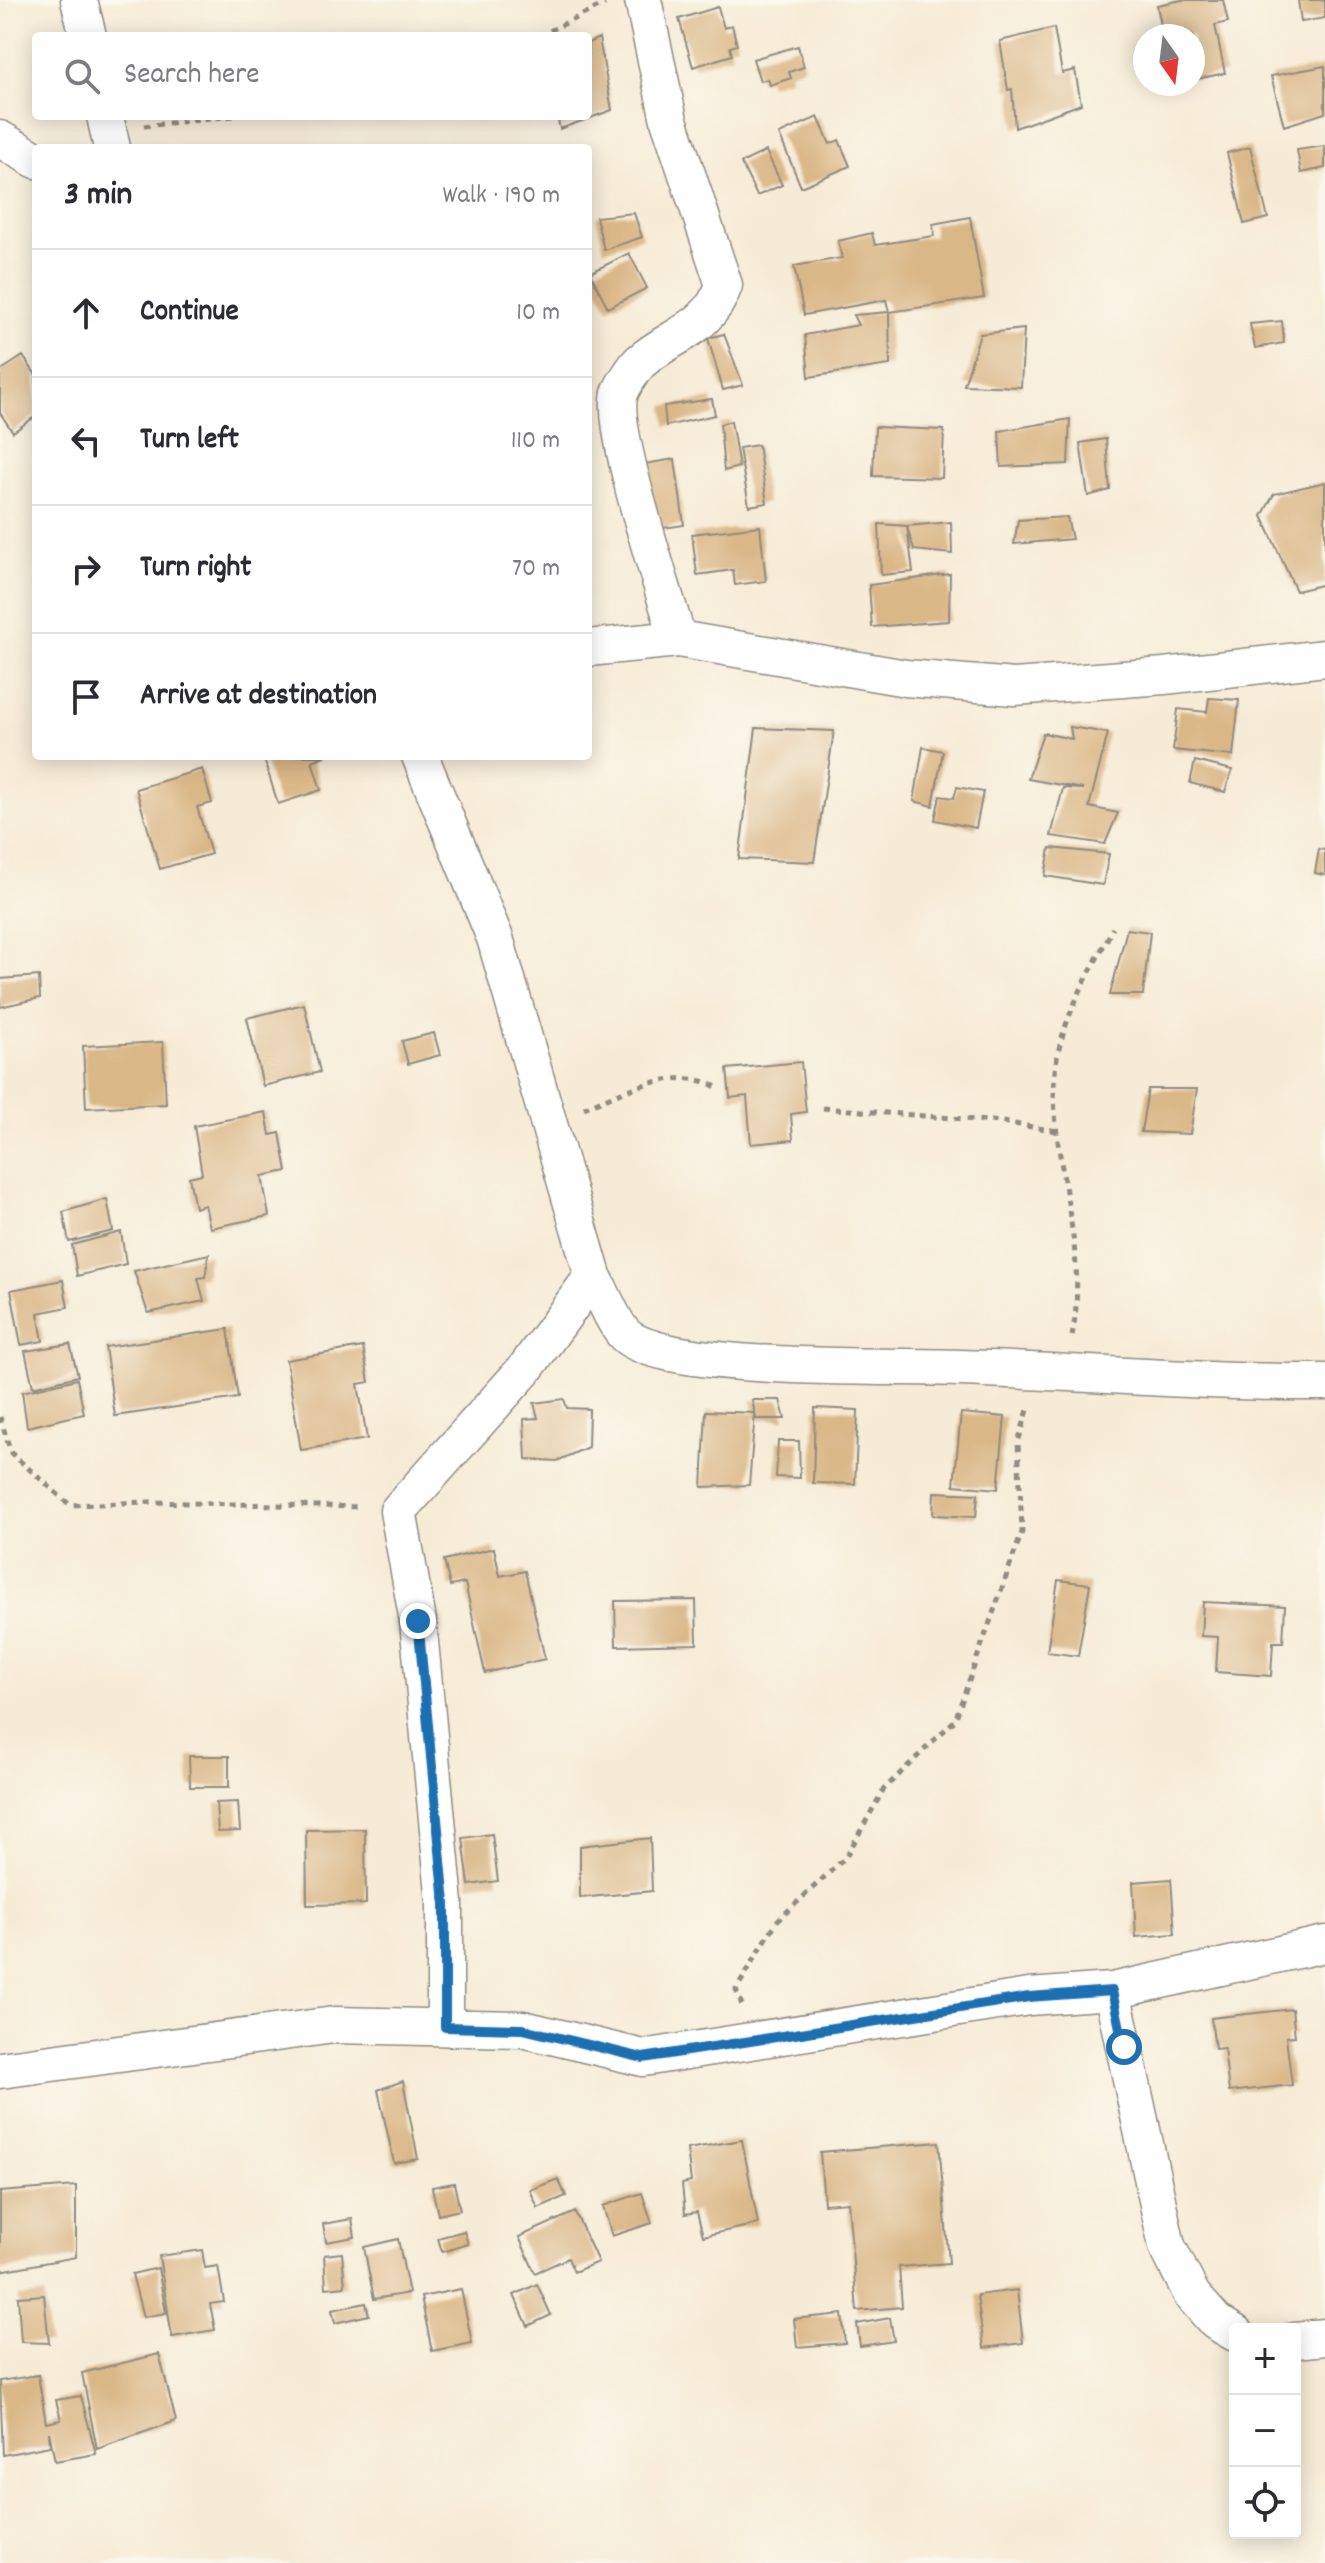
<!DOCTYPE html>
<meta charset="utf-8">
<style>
:root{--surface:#fff;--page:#f7f7f7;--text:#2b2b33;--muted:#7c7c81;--line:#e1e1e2}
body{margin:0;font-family:Dekko,sans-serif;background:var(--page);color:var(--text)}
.controls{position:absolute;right:24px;bottom:24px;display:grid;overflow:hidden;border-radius:8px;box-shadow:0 4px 20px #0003}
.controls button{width:72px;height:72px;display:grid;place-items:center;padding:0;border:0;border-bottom:2px solid var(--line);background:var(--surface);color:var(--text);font:40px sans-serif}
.compass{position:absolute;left:1133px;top:24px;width:72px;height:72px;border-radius:50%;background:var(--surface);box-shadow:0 4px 20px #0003;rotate:166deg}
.stop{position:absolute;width:24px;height:24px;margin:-18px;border:6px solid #1f6fb2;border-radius:50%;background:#fff}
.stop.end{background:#1f6fb2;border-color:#fff;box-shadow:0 2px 8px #0008}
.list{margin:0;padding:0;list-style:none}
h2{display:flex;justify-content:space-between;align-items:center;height:104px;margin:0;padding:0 32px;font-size:34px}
h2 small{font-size:26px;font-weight:400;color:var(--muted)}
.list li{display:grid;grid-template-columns:52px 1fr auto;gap:24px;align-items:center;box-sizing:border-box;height:128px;padding:0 32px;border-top:2px solid var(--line)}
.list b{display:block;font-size:30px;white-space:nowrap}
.list em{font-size:26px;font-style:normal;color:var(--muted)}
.icon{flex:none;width:44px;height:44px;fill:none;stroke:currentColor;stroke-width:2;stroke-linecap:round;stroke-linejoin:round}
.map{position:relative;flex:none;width:1325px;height:2563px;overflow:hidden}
.search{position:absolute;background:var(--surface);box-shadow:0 4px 20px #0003;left:32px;top:32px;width:560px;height:88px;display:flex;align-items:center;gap:20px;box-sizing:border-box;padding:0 28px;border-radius:8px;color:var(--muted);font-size:30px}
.panel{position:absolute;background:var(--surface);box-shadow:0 4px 20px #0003;left:32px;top:144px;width:560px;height:616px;border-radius:8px}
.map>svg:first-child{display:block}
</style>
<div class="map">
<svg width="1325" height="2563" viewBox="0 0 1325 2563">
<rect width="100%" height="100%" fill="#fbf7ec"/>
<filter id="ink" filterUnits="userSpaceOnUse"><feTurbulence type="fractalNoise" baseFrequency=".0125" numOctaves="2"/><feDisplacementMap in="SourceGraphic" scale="16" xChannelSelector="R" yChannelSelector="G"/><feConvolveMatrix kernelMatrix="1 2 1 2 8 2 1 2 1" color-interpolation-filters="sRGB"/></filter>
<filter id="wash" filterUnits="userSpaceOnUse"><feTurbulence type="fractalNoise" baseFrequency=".006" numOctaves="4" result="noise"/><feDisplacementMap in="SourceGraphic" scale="32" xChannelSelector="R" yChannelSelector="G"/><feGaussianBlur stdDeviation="1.8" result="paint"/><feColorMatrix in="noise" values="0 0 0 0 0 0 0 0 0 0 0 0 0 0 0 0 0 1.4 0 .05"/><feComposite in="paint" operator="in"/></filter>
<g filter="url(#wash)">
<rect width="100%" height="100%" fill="#f6ebd6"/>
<g id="blocks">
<!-- building -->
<path fill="#dab787" d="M1182,0H1223L1228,22L1215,25L1225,73L1193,80V36H1163L1157,5Z
M1298,0H1325V18L1301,22Z
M718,7L724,28L732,25L737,45L730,47L732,55L693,67L679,19Z
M1054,28L1062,73L1075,70L1081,104L1015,128L1012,89L1008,90L1000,41Z
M599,38L612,110L560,129L557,116H588V43Z
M798,46L804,67L789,72L791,78L770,85L768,79L760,81L753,59Z
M1325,66V113L1284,126L1271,76Z
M818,117L830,144L839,140L850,166L801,187L779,134Z
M1325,146V168L1301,173L1297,150Z
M1250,147L1268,218L1244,224L1227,153Z
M766,151L782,185L757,196L741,163Z
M634,213L642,237L604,250L596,217Z
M970,217L984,298L889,312L890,365L809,377L805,335L858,325L853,315L889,312L886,300L804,315L794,266L842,258L838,241L872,233L875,245L934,236L933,224Z
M629,253L647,288L608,308L590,273Z
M1282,321L1284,343L1255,348L1250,324Z
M1024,329L1021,387L964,385L980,334Z
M724,334L743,385L723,390L708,338Z
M23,356L36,375V416L13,432L0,413V371Z
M712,399L715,415L666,426L664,406Z
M1070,419L1068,464L1001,467L999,431Z
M731,421L739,467L724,471L720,424Z
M875,427L944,430L942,478L873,476Z
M1106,439L1110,490L1088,496L1080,443Z
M758,445L767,503L749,506L739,448Z
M675,459L684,525L636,532L626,467Z
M1325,482V584L1296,591L1262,516L1274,494Z
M1067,517L1072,539L1014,544L1018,520Z
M951,522L952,554L914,550L907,526Z
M879,524L907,526L913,572L881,575Z
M760,526L766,581L735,585L733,570L697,575L692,534Z
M950,574L949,621L872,627L869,585Z
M1209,698L1239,700L1233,756L1173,750L1178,709L1207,712Z
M1070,727L1108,733L1089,807L1118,813L1105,844L1051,836L1063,788L1083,789L1028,779L1043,733L1072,739Z
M756,728L834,731L814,862L739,859Z
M923,747L943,751L933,806L914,801Z
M263,756H325L312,761L321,790L278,804Z
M1195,761L1232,770L1225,792L1190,783Z
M202,769L212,803L197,807L211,854L160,869L136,789Z
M957,787L983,792L976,828L935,820L940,796L954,798Z
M1050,848L1109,854L1103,885L1045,876Z
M1319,849L1325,850V875L1315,873Z
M1127,929L1150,932L1143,995H1110Z
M39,976L40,998L0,1007V979Z
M304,1004L320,1072L263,1086L247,1018Z
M434,1033L440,1055L408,1064L402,1041Z
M163,1042L166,1104L86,1108L83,1046Z
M801,1062L806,1112L791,1114L793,1140L751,1144L747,1096L730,1098L727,1069Z
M1148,1089H1197L1190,1134L1141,1132Z
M266,1112L270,1135L280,1133L287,1171L262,1176L269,1216L210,1228L205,1205L195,1208L189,1177L202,1174L194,1126Z
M107,1199L113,1231L69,1242L63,1212Z
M121,1232L126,1264L77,1276L72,1245Z
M209,1254L205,1277L198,1278L204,1301L148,1313L134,1271Z
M63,1280L68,1307L38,1313L43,1341L21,1345L11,1290Z
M228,1329L238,1398L115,1416L105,1347Z
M70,1344L78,1376L33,1387L25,1351Z
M363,1347L369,1382L358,1384L367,1439L301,1450L286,1360Z
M77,1379L84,1414L27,1427L22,1392Z
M564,1399L567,1408L589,1409L588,1447L557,1461L526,1459L524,1419L538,1418L534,1403Z
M752,1400H780L785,1419H756Z
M815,1408L858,1410L855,1484L813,1483Z
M706,1411L755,1413L749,1485L702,1487Z
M961,1413L1005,1417L998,1489L954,1485Z
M778,1441H799L800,1478L776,1477Z
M934,1492L978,1494L976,1517L933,1515Z
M494,1548L500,1576L525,1571L545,1659L485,1673L465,1583L450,1586L444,1560Z
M1058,1580L1090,1584L1078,1656L1047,1652Z
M696,1600L697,1644L616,1646L615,1601Z
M1203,1602L1285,1606L1283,1642H1273L1271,1676L1216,1672L1218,1637L1201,1636Z
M189,1756H229V1787H190Z
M238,1802L240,1831L218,1832L216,1803Z
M365,1829L366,1904L307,1905L306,1830Z
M492,1834L498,1881L469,1885L463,1838Z
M650,1838L652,1891L580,1898V1846Z
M1171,1879L1175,1934L1136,1937L1133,1882Z
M1292,2009L1295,2036L1286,2037L1292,2085L1229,2092L1224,2048L1215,2049L1211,2018Z
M403,2081L418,2159L394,2163L378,2090Z
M742,2140L758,2224L703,2236L697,2212L685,2214L682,2184L691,2182L687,2149Z
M939,2142L949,2263L899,2267L902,2307L857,2311L848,2202L824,2204L820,2152Z
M558,2179L566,2196L538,2208L530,2190Z
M454,2183L460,2210L438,2215L432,2187Z
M76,2186V2257L0,2271V2192Z
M642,2193L652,2223L612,2236L603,2206Z
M575,2212L598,2262L574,2272L568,2258L535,2273L519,2237Z
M352,2219L355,2237L326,2242L323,2224Z
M464,2231L468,2244L442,2252L438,2238Z
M398,2239L409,2293L374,2299L364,2247Z
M202,2250L205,2268L218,2266L224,2302L210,2304L215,2330L172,2337L159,2256Z
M342,2253L345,2286L326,2288L324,2255Z
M158,2268L166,2313L143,2317L132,2274Z
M537,2284L551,2315L528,2326L514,2295Z
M461,2289L472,2343L432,2351L421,2297Z
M1017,2290L1023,2343L984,2348L977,2295Z
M44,2295L49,2343L21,2342L18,2297Z
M366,2303L369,2315L335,2323L332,2310Z
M842,2314L845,2343L797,2347L794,2319Z
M890,2318L894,2341L860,2346L857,2324Z
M159,2354L176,2421L97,2449L82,2373Z
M38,2375L46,2423L61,2420L56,2400L81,2396L96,2454L55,2461L49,2432L50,2446L3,2455L0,2381Z"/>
</g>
</g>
<g filter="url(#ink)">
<use href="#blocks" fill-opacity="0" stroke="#908b80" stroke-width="2"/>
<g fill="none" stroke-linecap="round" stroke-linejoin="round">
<defs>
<path id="minor" d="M79,0L88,36
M643,0L669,120L724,285C709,330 672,334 640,362C634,368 623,385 620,393C609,428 665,595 678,639
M105,116L112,148
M0,139L36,160
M588,648L678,639L906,678L1014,687L1164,676L1325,658
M420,756L495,938L593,1276
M1112,1991L1325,1944
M445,2027V1903L418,1621L398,1511L525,1369L593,1276C601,1291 614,1324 625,1335C666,1373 897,1365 961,1368C1082,1372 1203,1383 1325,1382
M0,2070L334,2025L523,2029L643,2058L1029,1997L1112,1991L1167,2246L1192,2295L1216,2322L1235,2333
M1295,2340L1325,2337"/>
</defs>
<!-- minor casing -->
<use href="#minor" stroke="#908b80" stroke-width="39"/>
<!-- path -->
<path stroke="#908b80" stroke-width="5" stroke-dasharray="6 6" stroke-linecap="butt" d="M539,36L605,4
M144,126L234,116
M584,1108C620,1092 684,1063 719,1089
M823,1108L1002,1122L1057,1131
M1072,1336C1089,1252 1054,1172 1054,1087C1055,1029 1087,978 1113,928
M0,1417L11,1453L70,1505L149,1502L361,1507
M742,2005L736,1990L777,1921L846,1857L884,1789L955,1720L1022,1532L1018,1442L1029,1407"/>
<!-- minor -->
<use href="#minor" stroke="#fff" stroke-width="36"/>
</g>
</g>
<g fill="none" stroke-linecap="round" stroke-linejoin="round" filter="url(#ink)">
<!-- route -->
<path stroke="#1f6fb2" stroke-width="10" d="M418,1621L445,1903V2027L523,2029L643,2058L1029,1997L1112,1991L1124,2047"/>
</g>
</svg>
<div class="controls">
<button>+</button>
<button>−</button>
<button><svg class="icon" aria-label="locate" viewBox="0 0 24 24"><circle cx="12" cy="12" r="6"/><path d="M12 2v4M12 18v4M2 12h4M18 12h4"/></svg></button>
</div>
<svg class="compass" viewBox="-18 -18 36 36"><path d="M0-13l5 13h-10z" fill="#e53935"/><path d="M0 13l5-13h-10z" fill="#7c7c81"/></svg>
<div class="stop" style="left:1124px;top:2047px"></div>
<div class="stop end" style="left:418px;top:1621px"></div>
<div class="search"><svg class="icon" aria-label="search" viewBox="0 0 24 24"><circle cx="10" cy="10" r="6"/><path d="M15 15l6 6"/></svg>Search here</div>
<section class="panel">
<h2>3 min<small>Walk · 190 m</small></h2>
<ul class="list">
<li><svg class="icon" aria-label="ahead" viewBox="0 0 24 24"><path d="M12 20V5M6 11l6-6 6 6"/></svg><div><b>Continue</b></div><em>10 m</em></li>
<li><svg class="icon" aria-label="left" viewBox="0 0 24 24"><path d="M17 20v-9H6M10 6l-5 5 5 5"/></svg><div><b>Turn left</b></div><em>110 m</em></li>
<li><svg class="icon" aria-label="right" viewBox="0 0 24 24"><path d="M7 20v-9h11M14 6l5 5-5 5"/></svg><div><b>Turn right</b></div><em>70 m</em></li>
<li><svg class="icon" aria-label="arrive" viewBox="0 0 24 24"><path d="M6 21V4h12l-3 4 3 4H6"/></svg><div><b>Arrive at destination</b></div></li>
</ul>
</section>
</div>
